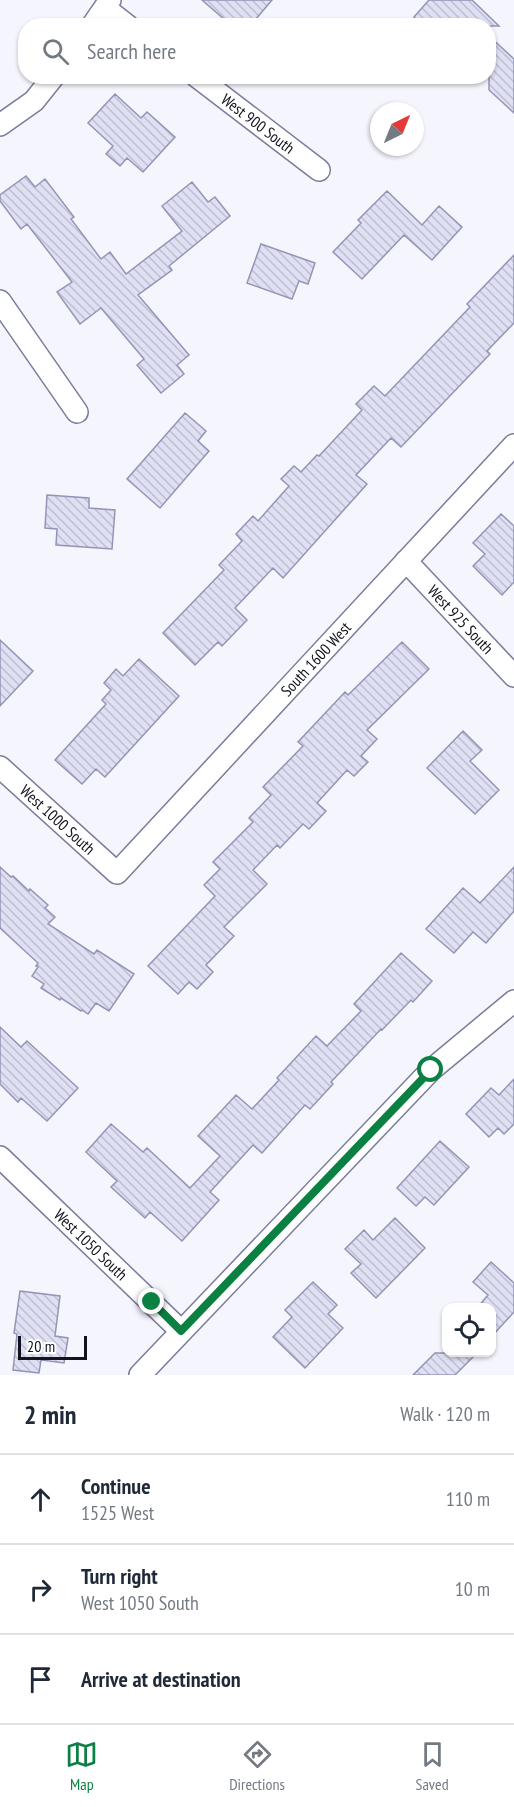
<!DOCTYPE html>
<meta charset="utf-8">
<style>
:root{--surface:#fff;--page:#f2f2f3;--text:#1f2937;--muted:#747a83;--line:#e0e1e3;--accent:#0b8043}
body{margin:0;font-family:"PT Sans Narrow",sans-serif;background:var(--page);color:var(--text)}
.controls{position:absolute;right:18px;bottom:18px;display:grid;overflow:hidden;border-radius:12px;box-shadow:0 2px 4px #0004}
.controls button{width:54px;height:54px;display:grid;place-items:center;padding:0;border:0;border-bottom:2px solid var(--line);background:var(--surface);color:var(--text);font:30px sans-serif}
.compass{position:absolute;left:370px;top:102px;width:54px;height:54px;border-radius:50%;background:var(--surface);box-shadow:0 2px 4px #0004;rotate:43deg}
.scale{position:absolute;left:18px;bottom:15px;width:69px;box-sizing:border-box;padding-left:6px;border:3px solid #12121e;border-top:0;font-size:16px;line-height:21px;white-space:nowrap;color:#12121e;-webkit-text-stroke:4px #fff;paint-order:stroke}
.stop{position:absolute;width:18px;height:18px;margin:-14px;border:4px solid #0b8043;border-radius:50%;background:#fff}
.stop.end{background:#0b8043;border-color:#fff;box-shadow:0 2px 6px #0008}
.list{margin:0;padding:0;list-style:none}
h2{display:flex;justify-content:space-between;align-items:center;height:78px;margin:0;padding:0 24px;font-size:26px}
h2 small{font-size:20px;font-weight:400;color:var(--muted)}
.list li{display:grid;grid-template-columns:39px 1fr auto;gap:18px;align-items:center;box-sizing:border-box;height:90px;padding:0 24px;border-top:2px solid var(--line)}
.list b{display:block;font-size:22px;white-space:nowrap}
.list p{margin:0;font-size:20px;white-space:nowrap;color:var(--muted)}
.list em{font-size:20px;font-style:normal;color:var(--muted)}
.icon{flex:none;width:33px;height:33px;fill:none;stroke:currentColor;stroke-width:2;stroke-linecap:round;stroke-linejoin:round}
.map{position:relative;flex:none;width:514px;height:1375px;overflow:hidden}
.search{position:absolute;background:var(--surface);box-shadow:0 2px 4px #0004;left:18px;right:18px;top:18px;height:66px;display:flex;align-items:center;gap:15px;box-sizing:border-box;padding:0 21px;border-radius:24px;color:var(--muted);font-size:22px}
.sheet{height:348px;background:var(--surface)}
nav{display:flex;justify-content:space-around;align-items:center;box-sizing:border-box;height:84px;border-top:2px solid var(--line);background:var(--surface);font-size:16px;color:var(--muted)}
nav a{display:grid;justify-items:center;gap:3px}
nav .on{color:var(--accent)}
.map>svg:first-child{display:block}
</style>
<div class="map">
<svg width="514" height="1375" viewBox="0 0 514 1375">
<defs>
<pattern id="building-back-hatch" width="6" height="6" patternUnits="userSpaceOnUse" patternTransform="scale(1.5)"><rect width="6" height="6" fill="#dfe0f3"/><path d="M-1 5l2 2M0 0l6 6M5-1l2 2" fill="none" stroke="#bebfd0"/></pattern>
</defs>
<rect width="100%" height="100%" fill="#f5f5fd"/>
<!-- building -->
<path fill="url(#building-back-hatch)" stroke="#9494b6" stroke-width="1.5" d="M202,0H272L250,26H232Z
M429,0H472L499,26H424L414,17Z
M489,36L514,59V113L489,90Z
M115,94L141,118L147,112L175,137L143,172L127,158L120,166L106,154L113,146L88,123Z
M26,176L35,187L45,179L74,217L71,219L101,259L110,252L126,274L182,231L162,206L192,182L208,202L215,197L230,216L169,266L172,270L138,295L189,355L177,365L184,374L161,393L137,365L144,359L101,308L80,324L57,292L72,282L27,224L21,229L0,201V195Z
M387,191L422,225L439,206L462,227L432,260L404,235L362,279L333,252L361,223L358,220Z
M261,244L315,263L308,284L299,281L292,299L247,283Z
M514,255V323L487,351L490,354L401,447L391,438L356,475L367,484L283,578L273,568L235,608L247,620L222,646L218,642L195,665L163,633L224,570L219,565L242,541L236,534L253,516L258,521L289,486L281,479L294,466L301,472L317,455L319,456L362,410L356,404L374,386L385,396L470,307L467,304Z
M185,413L206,431L198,441L209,451L160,508L127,479Z
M47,495L89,498V508L115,510L112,549L56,545L57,529L45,528Z
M501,514L514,526V582L502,595L473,566L485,554L473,543Z
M0,640L33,671L0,706Z
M402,642L429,669L367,730L377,739L361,756L368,762L354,776L347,770L317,803L326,811L309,829L303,824L280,848L277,845L253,870L267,884L224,927L234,936L206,965L213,972L197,989L189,982L178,994L148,966L215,896L204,885L220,869L213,862L253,822L249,818L271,795L263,787L303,746L298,742L345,692L348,695Z
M139,659L179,696L105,777L96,769L82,784L55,760L106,704L102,700L111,690L104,683L116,669L123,676Z
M463,731L482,750L470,761L499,790L475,814L427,768Z
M0,867L11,877L13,876L29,891L30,889L48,905L45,908L55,917L48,924L94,954L97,950L134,974L109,1011L96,1003L88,1014L82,1010L81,1011L61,998L60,1000L41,988L44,984L32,976L38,967L36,966L38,963L0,928Z
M514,867V911L486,943L473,932L454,953L426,929L463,888L480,903Z
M401,953L432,981L413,1002L411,1000L382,1030L381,1029L331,1082L333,1084L310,1109L305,1105L262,1153L253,1145L210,1192L219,1200L182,1241L150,1212L145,1218L111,1187L117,1181L86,1152L111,1124L143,1152L147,1148L190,1188L220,1156L198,1136L236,1095L252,1109L279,1080L277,1078L316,1036L327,1046L361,1011L354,1004Z
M0,1027L21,1047L27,1041L78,1088L47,1121L21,1098L18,1102L0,1084Z
M514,1079V1124L504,1134L498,1128L489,1137L466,1114L491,1088L499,1095Z
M440,1141L469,1167L434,1205L425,1197L416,1206L397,1188Z
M395,1218L425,1248L376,1298L351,1273L361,1264L345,1249L364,1230L373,1240Z
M491,1262L514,1283V1312L492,1336V1308H477L488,1295L473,1282Z
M313,1282L337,1305L328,1314L343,1328L305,1368L273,1337L292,1317L285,1310Z
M20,1291L60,1296L55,1336L68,1338L64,1363L41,1360L39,1373L13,1370L17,1334L14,1333Z
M435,1353H477L455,1375H413Z"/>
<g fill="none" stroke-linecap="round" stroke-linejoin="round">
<defs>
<g id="street">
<path d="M105,8L128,26"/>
<path d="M92,26L110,0"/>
<path id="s1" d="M196,76L319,170"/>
<path d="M0,125L34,101L54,76"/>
<path d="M0,301L77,412"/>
<path id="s2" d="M406,561L514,676"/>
<path id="s3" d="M0,767L117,873L514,445"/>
<path id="s4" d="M0,1157L181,1331"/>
<path d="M140,1375L431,1070L514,1001"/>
</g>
</defs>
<!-- street casing -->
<use href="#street" stroke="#7b7c9c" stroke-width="24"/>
<!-- street -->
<use href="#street" stroke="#fff" stroke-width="21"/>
</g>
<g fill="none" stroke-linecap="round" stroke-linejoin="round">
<!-- route -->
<path stroke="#0b8043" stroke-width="8" d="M152,1302L181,1331L431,1070"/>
</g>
<g text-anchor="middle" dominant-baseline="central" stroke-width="6" stroke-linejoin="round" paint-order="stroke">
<!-- street labels -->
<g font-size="16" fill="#12121e" stroke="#fff">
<text stroke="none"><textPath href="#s1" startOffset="78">West 900 South</textPath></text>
<text stroke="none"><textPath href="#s2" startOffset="80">West 925 South</textPath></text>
<text stroke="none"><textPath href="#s3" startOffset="450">South 1600 West</textPath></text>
<text stroke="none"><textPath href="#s3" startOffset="78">West 1000 South</textPath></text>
<text stroke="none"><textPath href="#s4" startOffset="126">West 1050 South</textPath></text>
</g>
</g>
</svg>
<div class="controls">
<button><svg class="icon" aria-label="locate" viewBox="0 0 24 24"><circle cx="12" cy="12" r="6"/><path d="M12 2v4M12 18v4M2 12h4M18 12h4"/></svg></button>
</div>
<svg class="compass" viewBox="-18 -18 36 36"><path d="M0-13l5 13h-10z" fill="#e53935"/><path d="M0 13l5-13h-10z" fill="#747a83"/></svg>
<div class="scale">20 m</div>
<div class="stop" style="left:431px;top:1070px"></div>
<div class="stop end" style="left:152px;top:1302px"></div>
<div class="search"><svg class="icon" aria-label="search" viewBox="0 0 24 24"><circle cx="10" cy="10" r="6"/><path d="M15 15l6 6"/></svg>Search here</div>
</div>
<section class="sheet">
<h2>2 min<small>Walk · 120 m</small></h2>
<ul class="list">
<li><svg class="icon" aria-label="ahead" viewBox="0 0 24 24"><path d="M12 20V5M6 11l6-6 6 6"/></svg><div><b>Continue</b><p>1525 West</p></div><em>110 m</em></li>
<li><svg class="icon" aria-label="right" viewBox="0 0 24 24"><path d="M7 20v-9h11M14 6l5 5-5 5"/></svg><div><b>Turn right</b><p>West 1050 South</p></div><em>10 m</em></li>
<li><svg class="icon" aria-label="arrive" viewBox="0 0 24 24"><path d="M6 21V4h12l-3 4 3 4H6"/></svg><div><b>Arrive at destination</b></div></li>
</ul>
</section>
<nav>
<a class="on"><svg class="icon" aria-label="map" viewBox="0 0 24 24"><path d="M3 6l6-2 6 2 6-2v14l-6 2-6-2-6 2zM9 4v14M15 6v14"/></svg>Map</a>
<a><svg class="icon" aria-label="directions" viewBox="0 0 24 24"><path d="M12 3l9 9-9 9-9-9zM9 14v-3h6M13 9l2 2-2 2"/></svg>Directions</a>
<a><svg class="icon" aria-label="saved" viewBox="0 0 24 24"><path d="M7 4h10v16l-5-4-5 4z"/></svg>Saved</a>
</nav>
